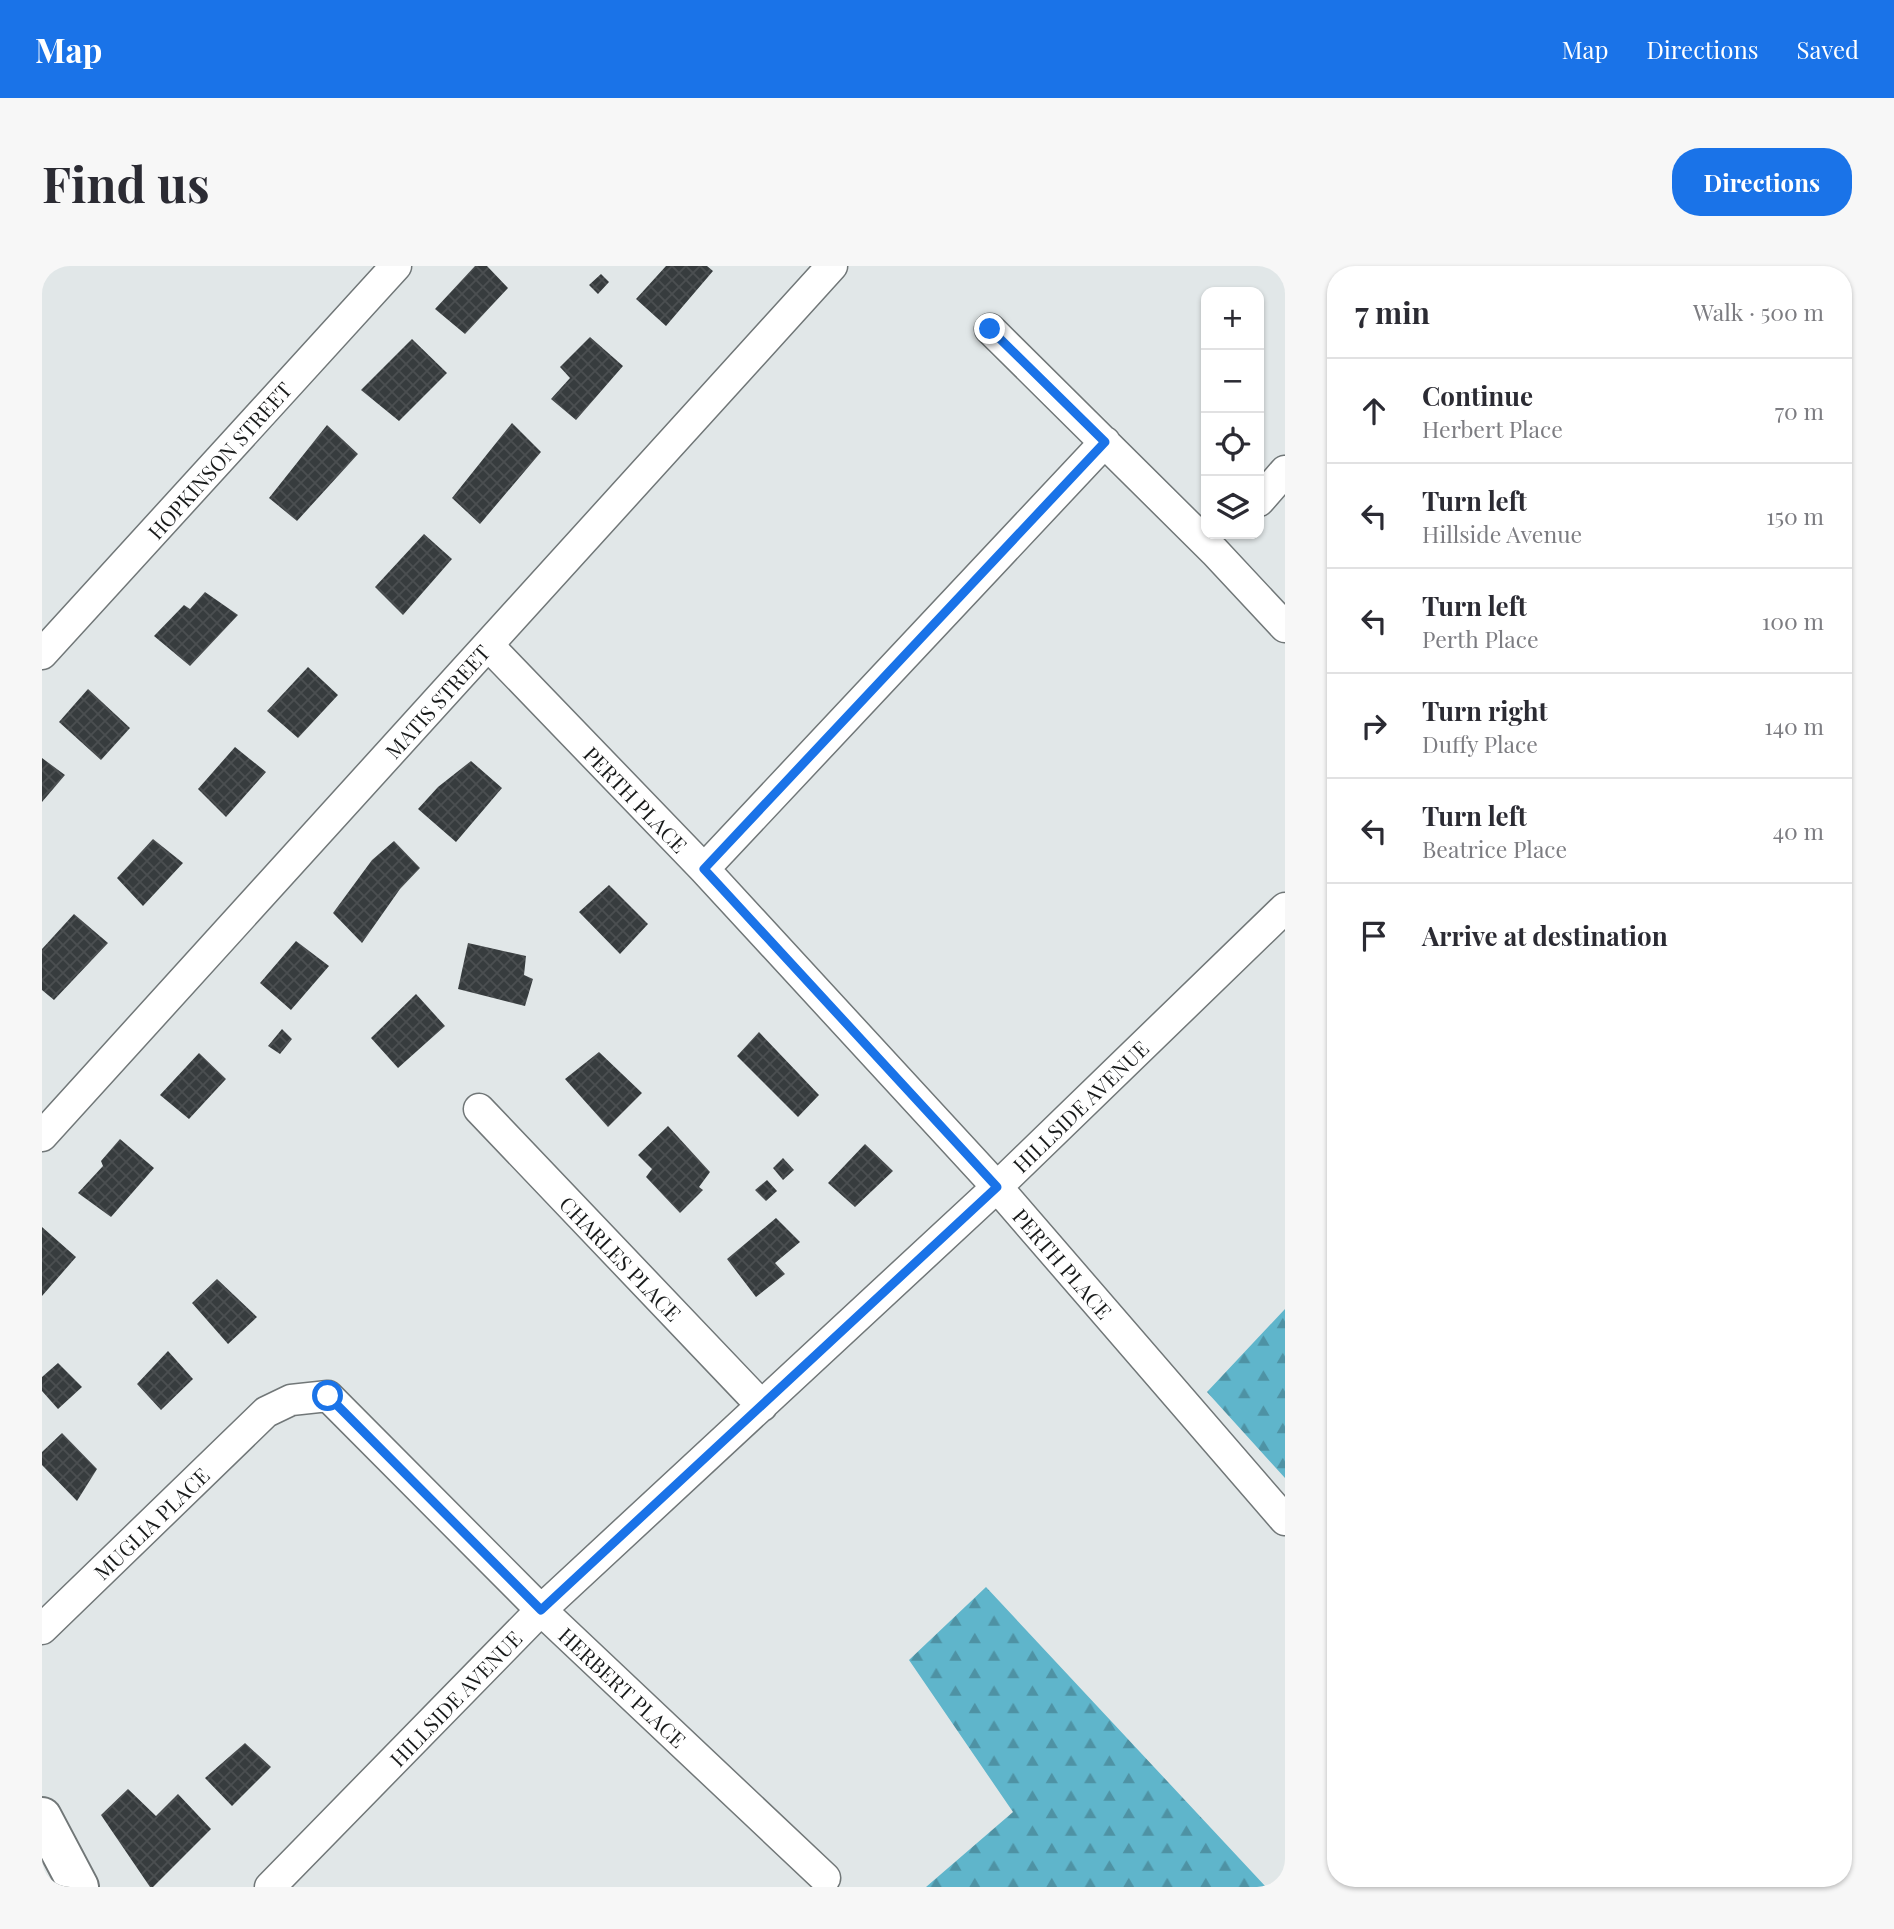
<!DOCTYPE html>
<meta charset="utf-8">
<style>
:root{--surface:#fff;--page:#f7f7f7;--text:#2b2b33;--muted:#7c7c81;--line:#e1e1e2;--accent:#1a73e8}
body{margin:0;font-family:"Playfair Display",serif;background:var(--page);color:var(--text)}
.controls{position:absolute;right:21px;top:21px;display:grid;overflow:hidden;border-radius:14px;box-shadow:0 2px 5px #0004}
.controls button{width:63px;height:63px;display:grid;place-items:center;padding:0;border:0;border-bottom:2px solid var(--line);background:var(--surface);color:var(--text);font:35px sans-serif}
.stop{position:absolute;width:21px;height:21px;margin:-16px;border:5px solid #1a73e8;border-radius:50%;background:#fff}
.stop.end{background:#1a73e8;border-color:#fff;box-shadow:0 2px 7px #0008}
.list{margin:0;padding:0;list-style:none}
h2{display:flex;justify-content:space-between;align-items:center;height:91px;margin:0;padding:0 28px;font-size:30px}
h2 small{font-size:23px;font-weight:400;color:var(--muted)}
.list li{display:grid;grid-template-columns:46px 1fr auto;gap:21px;align-items:center;box-sizing:border-box;height:105px;padding:0 28px;border-top:2px solid var(--line)}
.list b{display:block;font-size:26px;white-space:nowrap}
.list p{margin:0;font-size:23px;white-space:nowrap;color:var(--muted)}
.list em{font-size:23px;font-style:normal;color:var(--muted)}
.icon{flex:none;width:38px;height:38px;fill:none;stroke:currentColor;stroke-width:2;stroke-linecap:round;stroke-linejoin:round}
.map{position:relative;flex:none;width:1243px;height:1621px;overflow:hidden;border-radius:28px}
header{display:flex;align-items:center;gap:42px;box-sizing:border-box;height:98px;padding:0 35px;background:var(--accent);color:#fff}
header strong{font-size:33px}
nav{display:flex;gap:38px;margin-inline-start:auto;font-size:24px}
.intro{display:flex;align-items:center;justify-content:space-between;box-sizing:border-box;height:168px;padding:0 42px}
h1{margin:0;font-size:49px}
.button{padding:18px 32px;border-radius:28px;background:var(--accent);color:#fff;font-size:24px;font-weight:700}
main{display:flex;gap:42px;padding:0 42px}
aside{flex:1;background:var(--surface);border-radius:28px;box-shadow:0 2px 5px #0004}
.map>svg:first-child{display:block}
</style>
<header>
<strong>Map</strong>
<nav><a>Map</a><a>Directions</a><a>Saved</a></nav>
</header>
<div class="intro"><h1>Find us</h1><a class="button">Directions</a></div>
<main>
<div class="map">
<svg width="1243" height="1621" viewBox="0 0 1243 1621">
<defs>
<pattern id="forest-firs" width="22" height="20" patternUnits="userSpaceOnUse" patternTransform="scale(1.75)"><rect width="22" height="20" fill="#5fb5cb"/><path d="M5 1l3.5 6h-7zM16 11l3.5 6h-7z" fill="#4e92a4"/></pattern>
<pattern id="building-cross-hatch" width="8" height="8" patternUnits="userSpaceOnUse" patternTransform="scale(1.75)"><rect width="8" height="8" fill="#373c3e"/><path d="M0 0l8 8M0 8l8-8" fill="none" stroke="#4b4f51"/></pattern>
</defs>
<rect width="100%" height="100%" fill="#e1e7e8"/>
<!-- forest -->
<path fill="url(#forest-firs)" d="M1243,1043V1212L1165,1126Z
M944,1321L1224,1621H884L971,1546L867,1394Z"/>
<!-- building -->
<path fill="url(#building-cross-hatch)" d="M433,0H445L466,22L423,68L393,43Z
M624,0H665L671,5L624,60L594,33Z
M559,8L567,16L556,28L547,19Z
M548,71L581,100L534,154L509,133L528,112L518,101Z
M370,73L405,107L357,155L319,124Z
M470,157L499,186L438,258L410,232Z
M285,159L316,188L255,255L227,232Z
M382,268L410,293L361,349L333,321Z
M163,326L196,349L148,400L112,370L142,339L148,343Z
M266,401L296,429L256,472L225,445Z
M46,423L88,462L59,494L17,456Z
M193,481L224,506L184,551L156,523Z
M0,492L23,509L0,536Z
M429,495L460,522L414,576L376,543L396,521Z
M111,573L141,597L101,640L75,612Z
M352,575L378,602L358,623L320,677L291,647L330,594Z
M567,619L606,658L578,688L537,646Z
M32,648L66,677L12,734L0,724V683Z
M254,675L287,700L249,744L218,717Z
M426,677L484,690L482,709L491,713L483,740L416,723Z
M374,728L403,760L356,802L329,772Z
M240,763L250,773L238,788L226,780Z
M717,766L777,829L756,851L695,790Z
M557,786L600,827L566,861L523,813Z
M157,787L184,813L147,853L118,829Z
M626,860L668,906L657,921L661,924L638,947L604,911L610,903L596,889Z
M78,873L112,902L69,951L36,927L61,900L59,895Z
M823,878L851,905L813,941L786,917Z
M741,892L752,904L741,914L731,902Z
M725,914L735,925L724,935L713,924Z
M734,952L758,976L733,997L743,1008L714,1031L685,993Z
M0,961L34,991L0,1030Z
M175,1013L215,1051L186,1078L150,1037Z
M126,1085L151,1113L119,1144L95,1118Z
M16,1097L40,1121L16,1143L0,1125V1111Z
M20,1167L55,1203L35,1235L0,1199V1186Z
M203,1477L229,1501L190,1540L163,1512Z
M86,1523L114,1550L136,1528L169,1563L111,1621H108L59,1549Z"/>
<g fill="none" stroke-linecap="round" stroke-linejoin="round">
<defs>
<path id="street" d="M948,63L1173,286L1243,361
M1217,235L1243,205
M446,379L662,603L955,921L1243,1254
M0,388L354,0
M662,603L1063,176
M437,843L720,1140
M0,870L790,0
M0,1363L224,1146L249,1134L286,1130L499,1344L783,1612
M228,1621L499,1344L955,921L1243,642"/>
<path id="secondary" d="M0,1551L37,1621"/>
</defs>
<!-- street casing -->
<use href="#street" stroke="#717778" stroke-width="33"/>
<!-- secondary casing -->
<use href="#secondary" stroke="#717778" stroke-width="42"/>
<!-- street -->
<use href="#street" stroke="#fff" stroke-width="30"/>
<!-- secondary -->
<use href="#secondary" stroke="#fff" stroke-width="38"/>
</g>
<g fill="none" stroke-linecap="round" stroke-linejoin="round">
<!-- route -->
<path stroke="#1a73e8" stroke-width="9" d="M286,1130L499,1344L955,921L662,603L1063,176L948,63"/>
</g>
<g text-anchor="middle" dominant-baseline="central" stroke-width="7" stroke-linejoin="round" paint-order="stroke">
<!-- street labels -->
<g font-size="21" fill="#191b1b" stroke="#fff">
<text transform="translate(177 194) rotate(-48)">HOPKINSON STREET</text>
<text transform="translate(395 435) rotate(-48)">MATIS STREET</text>
<text transform="translate(594 533) rotate(46)">PERTH PLACE</text>
<text transform="translate(1038 840) rotate(-44)">HILLSIDE AVENUE</text>
<text transform="translate(579 992) rotate(46)">CHARLES PLACE</text>
<text transform="translate(1021 997) rotate(49)">PERTH PLACE</text>
<text transform="translate(109 1257) rotate(-44)">MUGLIA PLACE</text>
<text transform="translate(581 1421) rotate(43)">HERBERT PLACE</text>
<text transform="translate(413 1432) rotate(-46)">HILLSIDE AVENUE</text>
</g>
</g>
</svg>
<div class="controls">
<button>+</button>
<button>−</button>
<button><svg class="icon" aria-label="locate" viewBox="0 0 24 24"><circle cx="12" cy="12" r="6"/><path d="M12 2v4M12 18v4M2 12h4M18 12h4"/></svg></button>
<button><svg class="icon" aria-label="layers" viewBox="0 0 24 24"><path d="M12 4l9 5-9 5-9-5zM3 14l9 5 9-5"/></svg></button>
</div>
<div class="stop" style="left:286px;top:1130px"></div>
<div class="stop end" style="left:948px;top:63px"></div>
</div>
<aside>
<h2>7 min<small>Walk · 500 m</small></h2>
<ul class="list">
<li><svg class="icon" aria-label="ahead" viewBox="0 0 24 24"><path d="M12 20V5M6 11l6-6 6 6"/></svg><div><b>Continue</b><p>Herbert Place</p></div><em>70 m</em></li>
<li><svg class="icon" aria-label="left" viewBox="0 0 24 24"><path d="M17 20v-9H6M10 6l-5 5 5 5"/></svg><div><b>Turn left</b><p>Hillside Avenue</p></div><em>150 m</em></li>
<li><svg class="icon" aria-label="left" viewBox="0 0 24 24"><path d="M17 20v-9H6M10 6l-5 5 5 5"/></svg><div><b>Turn left</b><p>Perth Place</p></div><em>100 m</em></li>
<li><svg class="icon" aria-label="right" viewBox="0 0 24 24"><path d="M7 20v-9h11M14 6l5 5-5 5"/></svg><div><b>Turn right</b><p>Duffy Place</p></div><em>140 m</em></li>
<li><svg class="icon" aria-label="left" viewBox="0 0 24 24"><path d="M17 20v-9H6M10 6l-5 5 5 5"/></svg><div><b>Turn left</b><p>Beatrice Place</p></div><em>40 m</em></li>
<li><svg class="icon" aria-label="arrive" viewBox="0 0 24 24"><path d="M6 21V4h12l-3 4 3 4H6"/></svg><div><b>Arrive at destination</b></div></li>
</ul>
</aside>
</main>
